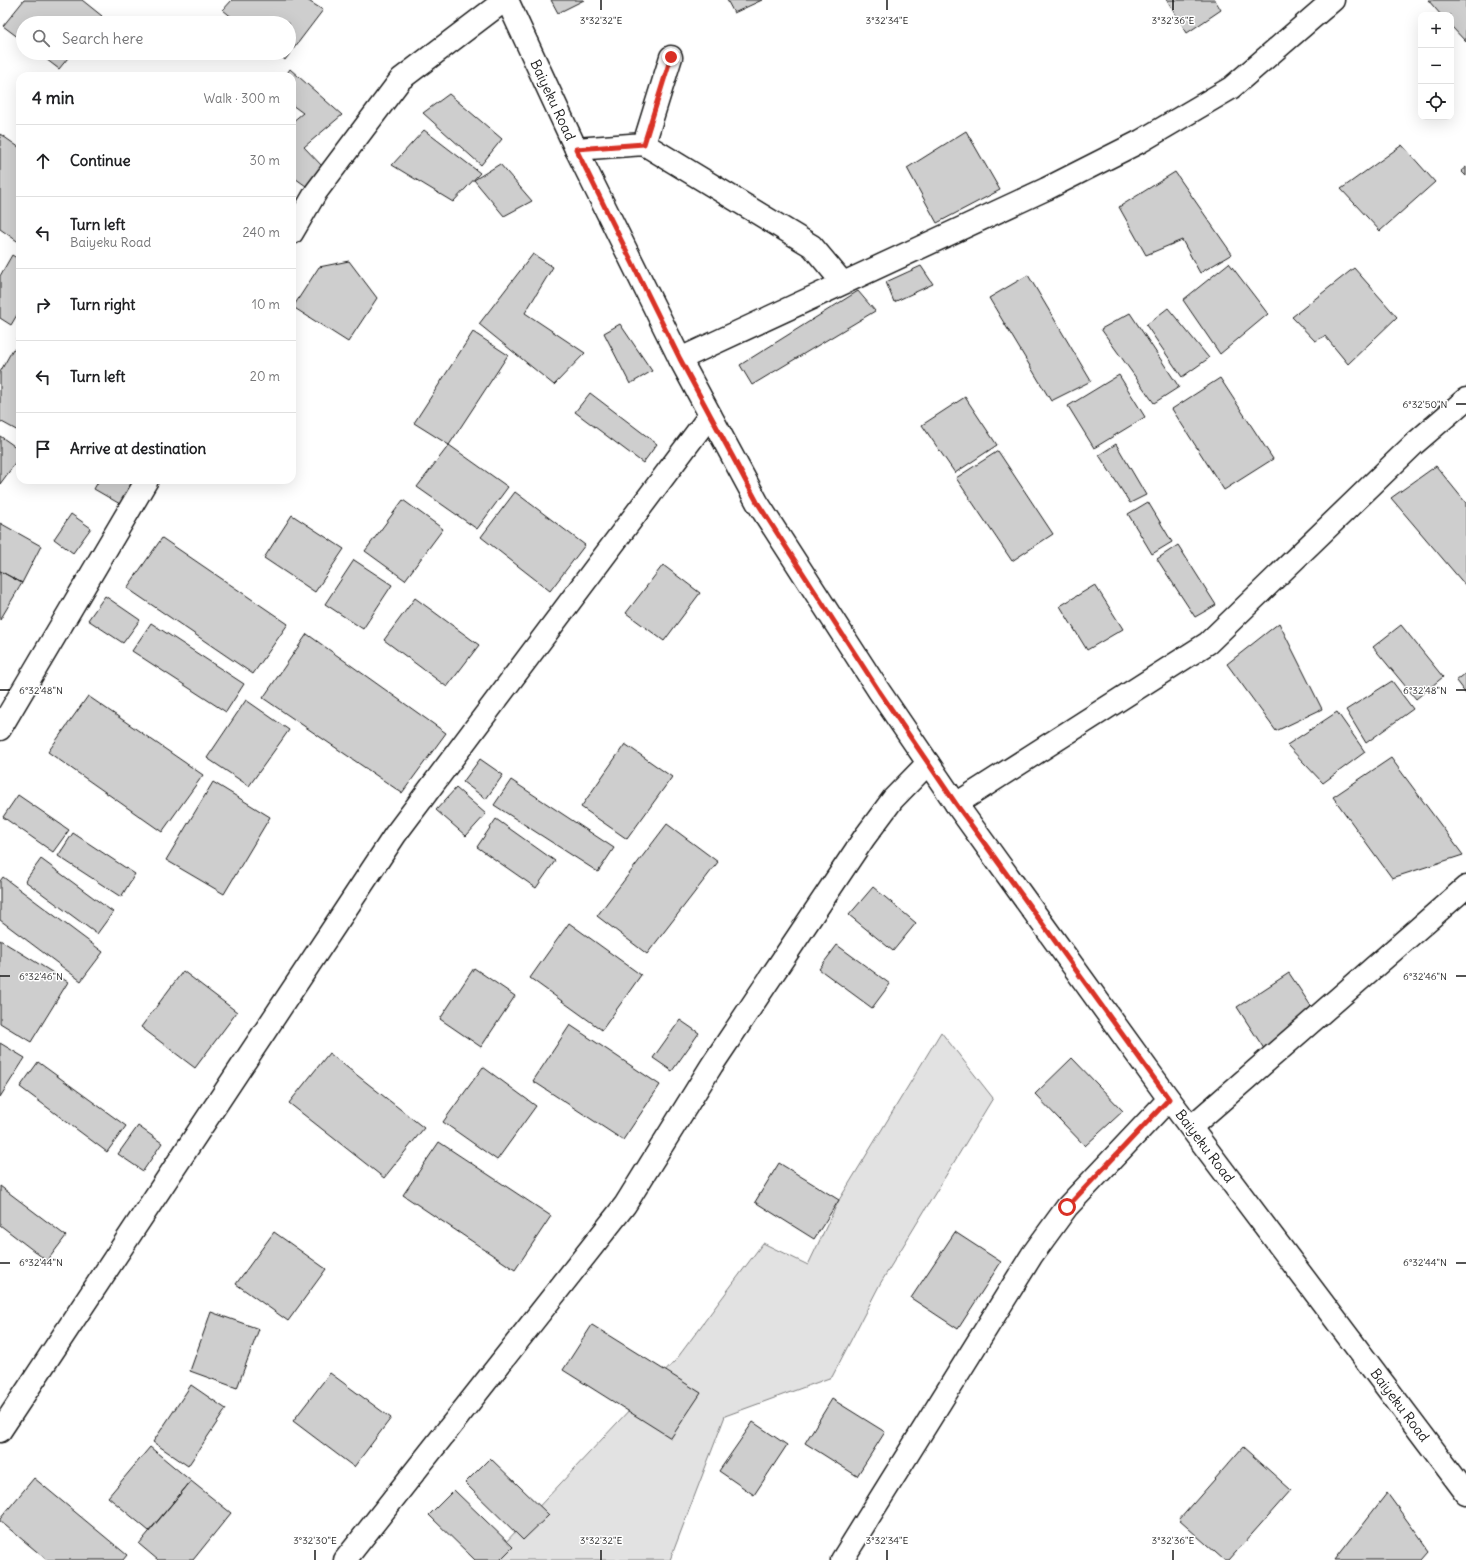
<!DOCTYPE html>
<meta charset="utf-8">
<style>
:root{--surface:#fff;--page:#f2f2f2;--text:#202124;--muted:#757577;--line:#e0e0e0}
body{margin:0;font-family:Delius,sans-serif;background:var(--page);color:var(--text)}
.controls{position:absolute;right:12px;top:12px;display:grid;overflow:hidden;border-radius:8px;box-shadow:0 4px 16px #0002}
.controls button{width:36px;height:36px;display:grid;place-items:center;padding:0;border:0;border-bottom:1px solid var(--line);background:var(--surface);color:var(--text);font:20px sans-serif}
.stop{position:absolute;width:12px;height:12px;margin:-9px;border:3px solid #d93025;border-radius:50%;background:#fff}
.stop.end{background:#d93025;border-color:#fff;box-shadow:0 1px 4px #0008}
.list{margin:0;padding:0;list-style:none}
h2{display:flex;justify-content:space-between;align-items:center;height:52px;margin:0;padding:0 16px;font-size:17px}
h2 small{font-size:13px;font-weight:400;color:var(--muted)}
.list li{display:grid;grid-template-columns:26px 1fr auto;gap:12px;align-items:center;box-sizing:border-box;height:72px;padding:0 16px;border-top:1px solid var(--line)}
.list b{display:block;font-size:15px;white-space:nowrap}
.list p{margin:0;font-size:13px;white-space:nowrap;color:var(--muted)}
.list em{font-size:13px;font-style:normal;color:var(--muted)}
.icon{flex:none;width:22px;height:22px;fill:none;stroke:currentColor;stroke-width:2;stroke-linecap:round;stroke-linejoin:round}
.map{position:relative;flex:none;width:1466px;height:1560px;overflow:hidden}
.search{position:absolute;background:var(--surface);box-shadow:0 4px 16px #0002;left:16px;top:16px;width:280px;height:44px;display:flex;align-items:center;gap:10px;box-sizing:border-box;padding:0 14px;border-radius:22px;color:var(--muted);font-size:15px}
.panel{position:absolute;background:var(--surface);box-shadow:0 4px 16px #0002;left:16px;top:72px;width:280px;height:412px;border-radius:12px}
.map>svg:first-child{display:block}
</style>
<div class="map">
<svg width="1466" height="1560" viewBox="0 0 1466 1560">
<rect width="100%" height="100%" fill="#fff"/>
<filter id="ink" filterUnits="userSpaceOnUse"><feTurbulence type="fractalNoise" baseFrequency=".025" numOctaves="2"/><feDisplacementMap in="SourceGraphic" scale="8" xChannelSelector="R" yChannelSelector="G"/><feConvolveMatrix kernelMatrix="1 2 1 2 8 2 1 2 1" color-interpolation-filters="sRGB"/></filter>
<g filter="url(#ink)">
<!-- green -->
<path fill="#e2e2e2" stroke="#7f7f7f" d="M941,1032L993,1098L880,1284L832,1377L725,1416L670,1560H489L675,1361L763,1243L808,1265L839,1200Z"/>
<!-- building -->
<path fill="#cecece" stroke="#1c1c1c" d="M24,0H82L102,16L96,23H23V41L3,26Z
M232,0H307L323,10L285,60L277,53H289V23H239L223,10Z
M551,0H584L558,13Z
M727,0H762L734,13Z
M1167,0H1215L1221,10L1187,33Z
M1428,0H1466V42L1451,26V15H1441Z
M38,53H72L59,69Z
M290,69L342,115L304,147L323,167L306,186L292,176V122L303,113L292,105V76H285Z
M449,94L502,139L481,165L423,113Z
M424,130L480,173L453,202L392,165Z
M966,131L1000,190L937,223L907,168Z
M0,134L20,148V243L0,229Z
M1402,145L1435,182L1380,231L1341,189Z
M500,164L532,201L504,216L474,180Z
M1466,167V176L1461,171Z
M1175,172L1232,254L1200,273L1182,240L1146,255L1119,207Z
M533,254L553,267L525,313L585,353L554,385L479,324Z
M12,255L20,260V310L11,325L0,318V276Z
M349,261L377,298L348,342L293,307L319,267Z
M1229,263L1268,314L1220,354L1183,300Z
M921,266L933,284L894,302L886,282Z
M1354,268L1397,317L1348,364L1325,336L1315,341L1292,317Z
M1028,275L1091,381L1051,401L989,298Z
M858,291L875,311L752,385L740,365Z
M1168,308L1209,358L1182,377L1146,325Z
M1130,313L1179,387L1154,403L1101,329Z
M620,324L652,371L630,384L604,333Z
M473,332L508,355L449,445L414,423Z
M20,333V342L16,339Z
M13,349L20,353V432L0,421V372Z
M1119,375L1145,417L1094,448L1068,406Z
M1220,378L1273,459L1224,490L1172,409Z
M590,393L657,444L643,463L575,412Z
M965,397L997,445L955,473L922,425Z
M0,436L20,450V457L0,484Z
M1116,444L1146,495L1130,503L1099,455Z
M449,445L508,487L477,529L417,487Z
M998,451L1053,534L1012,561L956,478Z
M1436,466L1466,503V586L1391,498Z
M99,480H134L120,504L94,489Z
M515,492L585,545L550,591L481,537Z
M403,500L443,529L405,580L365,551Z
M1148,502L1172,542L1152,554L1128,514Z
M71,514L91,528L73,553L54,539Z
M292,515L344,549L315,592L264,558Z
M0,523L41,546L22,583L0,571Z
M162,538L288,624L253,674L127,588Z
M1178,545L1216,605L1195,617L1157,559Z
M354,560L392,585L363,629L325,604Z
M663,565L700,593L664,641L626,613Z
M0,571L22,583L0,620Z
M1095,585L1123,629L1087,650L1060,606Z
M105,596L140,620L123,643L88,620Z
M415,598L479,645L447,687L384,640Z
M151,623L244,684L226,712L132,651Z
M1279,623L1322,709L1276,731L1227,664Z
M1401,625L1443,677L1416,699L1373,647Z
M307,634L446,733L402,793L263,698Z
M1466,673V694L1456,681Z
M1392,681L1413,709L1366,743L1346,710Z
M88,696L203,775L162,832L48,752Z
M246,700L289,730L249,786L207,758Z
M1337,712L1365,752L1323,783L1287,745Z
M625,744L672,777L627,839L581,807Z
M1391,758L1463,855L1392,878L1333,797Z
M480,759L503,775L486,799L463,782Z
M511,780L614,848L598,872L494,805Z
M213,782L270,817L224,894L166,860Z
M456,788L486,814L466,836L436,810Z
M18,795L69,830L53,852L3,817Z
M496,819L555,861L536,888L477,847Z
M667,824L718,862L647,954L597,916Z
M73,833L135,874L121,897L58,856Z
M41,859L113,912L97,934L25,881Z
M3,877L103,952L81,981L0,920V881Z
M873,887L916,923L893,951L849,915Z
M569,923L641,975L602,1030L530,978Z
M0,940L68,982L31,1042L0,1023Z
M837,945L890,984L872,1008L819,969Z
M474,968L515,996L481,1047L440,1019Z
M183,971L237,1012L195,1068L141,1027Z
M1289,973L1311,1006L1270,1058L1237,1007Z
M680,1020L699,1033L672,1071L653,1058Z
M570,1025L660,1085L623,1140L533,1081Z
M0,1043L25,1058L0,1097Z
M329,1053L424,1128L384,1178L289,1103Z
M1072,1058L1123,1111L1085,1146L1035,1094Z
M38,1062L126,1126L107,1152L20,1087Z
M483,1067L536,1106L497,1160L443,1122Z
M138,1126L162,1143L143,1171L118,1154Z
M439,1142L551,1216L515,1270L403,1195Z
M779,1163L839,1200L814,1239L755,1202Z
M0,1186L66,1236L47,1261L0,1225Z
M274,1232L326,1269L288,1321L236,1284Z
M955,1232L1001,1262L958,1329L911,1298Z
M211,1312L259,1329L237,1388L190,1371Z
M592,1325L701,1393L671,1438L563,1370Z
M330,1373L391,1418L354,1467L293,1421Z
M191,1385L226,1409L188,1466L153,1442Z
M832,1399L885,1432L857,1476L805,1443Z
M753,1422L787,1445L754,1495L719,1471Z
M150,1447L191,1481L149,1531L108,1497Z
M1243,1447L1291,1490L1229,1560H1224L1179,1520Z
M490,1458L549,1515L523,1540L465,1483Z
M34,1478L127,1555L123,1560H47L0,1521V1519Z
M191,1481L231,1513L193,1560H158L139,1544Z
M454,1490L513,1547L500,1560H475L429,1515Z
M1387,1493L1430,1552L1423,1560H1335Z"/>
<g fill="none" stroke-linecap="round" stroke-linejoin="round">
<defs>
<path id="street" d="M644,144L671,57
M576,149L644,144L812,246L843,283
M292,233L316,192L401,79L505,0
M680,359L1046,189L1141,141L1231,88L1333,0
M0,729L147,480
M956,804L1208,643L1414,444L1466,399
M1191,1127L1466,887
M0,1431L395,835L710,415
M345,1560L625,1205L712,1065L864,838L893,799L928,763
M842,1560L1032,1255L1067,1207L1169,1099"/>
<path id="secondary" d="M507,0L576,149L680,359L757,502L879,691L956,804L1169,1099L1466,1493"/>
</defs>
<!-- street casing -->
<use href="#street" stroke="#1c1c1c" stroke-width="25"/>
<!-- secondary casing -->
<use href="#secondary" stroke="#1c1c1c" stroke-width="25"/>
<!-- street -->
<use href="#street" stroke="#fff" stroke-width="22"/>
<!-- secondary -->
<use href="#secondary" stroke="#fff" stroke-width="22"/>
</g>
</g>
<g fill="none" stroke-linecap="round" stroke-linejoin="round" filter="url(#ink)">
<!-- route -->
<path stroke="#d93025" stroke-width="5" d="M671,57L644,144L576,149L680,359L757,502L879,691L956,804L1169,1099L1067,1207"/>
</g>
<!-- ticks -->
<path fill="none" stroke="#1c1c1c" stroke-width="1.5" d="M601,0V10M887,0V10M1173,0V10M1456,404H1466M0,690H10M1456,690H1466M0,976H10M1456,976H1466M0,1263H10M1456,1263H1466M315,1550V1560M601,1550V1560M887,1550V1560M1173,1550V1560"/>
<g text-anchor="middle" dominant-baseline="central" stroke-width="3" stroke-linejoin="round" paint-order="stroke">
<!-- street labels -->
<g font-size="14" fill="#1c1c1c" stroke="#fff">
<text transform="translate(553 100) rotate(65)">Baiyeku Road</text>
<text transform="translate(1205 1146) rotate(53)">Baiyeku Road</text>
<text transform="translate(1400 1405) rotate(53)">Baiyeku Road</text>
</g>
</g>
<g font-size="10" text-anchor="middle" fill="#1c1c1c" stroke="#fff" stroke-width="3" stroke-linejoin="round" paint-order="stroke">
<text x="601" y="24">3°32'32"E</text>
<text x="887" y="24">3°32'34"E</text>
<text x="1173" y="24">3°32'36"E</text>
<text x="1425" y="408">6°32'50"N</text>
<text x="41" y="694">6°32'48"N</text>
<text x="1425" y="694">6°32'48"N</text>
<text x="41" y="980">6°32'46"N</text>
<text x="1425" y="980">6°32'46"N</text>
<text x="41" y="1266">6°32'44"N</text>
<text x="1425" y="1266">6°32'44"N</text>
<text x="315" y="1544">3°32'30"E</text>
<text x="601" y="1544">3°32'32"E</text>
<text x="887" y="1544">3°32'34"E</text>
<text x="1173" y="1544">3°32'36"E</text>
</g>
</svg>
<div class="controls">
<button>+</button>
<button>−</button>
<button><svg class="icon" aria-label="locate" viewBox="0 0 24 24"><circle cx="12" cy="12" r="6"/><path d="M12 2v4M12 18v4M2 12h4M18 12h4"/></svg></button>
</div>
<div class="stop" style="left:1067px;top:1207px"></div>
<div class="stop end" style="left:671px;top:57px"></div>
<div class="search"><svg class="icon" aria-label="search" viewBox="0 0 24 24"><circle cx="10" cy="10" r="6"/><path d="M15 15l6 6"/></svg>Search here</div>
<section class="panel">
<h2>4 min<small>Walk · 300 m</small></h2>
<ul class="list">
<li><svg class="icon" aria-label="ahead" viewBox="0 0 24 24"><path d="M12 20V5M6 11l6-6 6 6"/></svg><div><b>Continue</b></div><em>30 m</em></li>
<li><svg class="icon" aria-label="left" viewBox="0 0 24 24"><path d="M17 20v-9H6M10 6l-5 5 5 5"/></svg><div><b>Turn left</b><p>Baiyeku Road</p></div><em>240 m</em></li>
<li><svg class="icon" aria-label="right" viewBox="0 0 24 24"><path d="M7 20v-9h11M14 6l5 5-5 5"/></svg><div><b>Turn right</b></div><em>10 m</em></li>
<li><svg class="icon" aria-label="left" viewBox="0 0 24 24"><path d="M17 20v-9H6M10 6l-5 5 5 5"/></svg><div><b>Turn left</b></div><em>20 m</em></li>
<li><svg class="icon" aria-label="arrive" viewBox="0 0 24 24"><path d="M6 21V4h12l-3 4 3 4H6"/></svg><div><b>Arrive at destination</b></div></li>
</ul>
</section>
</div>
